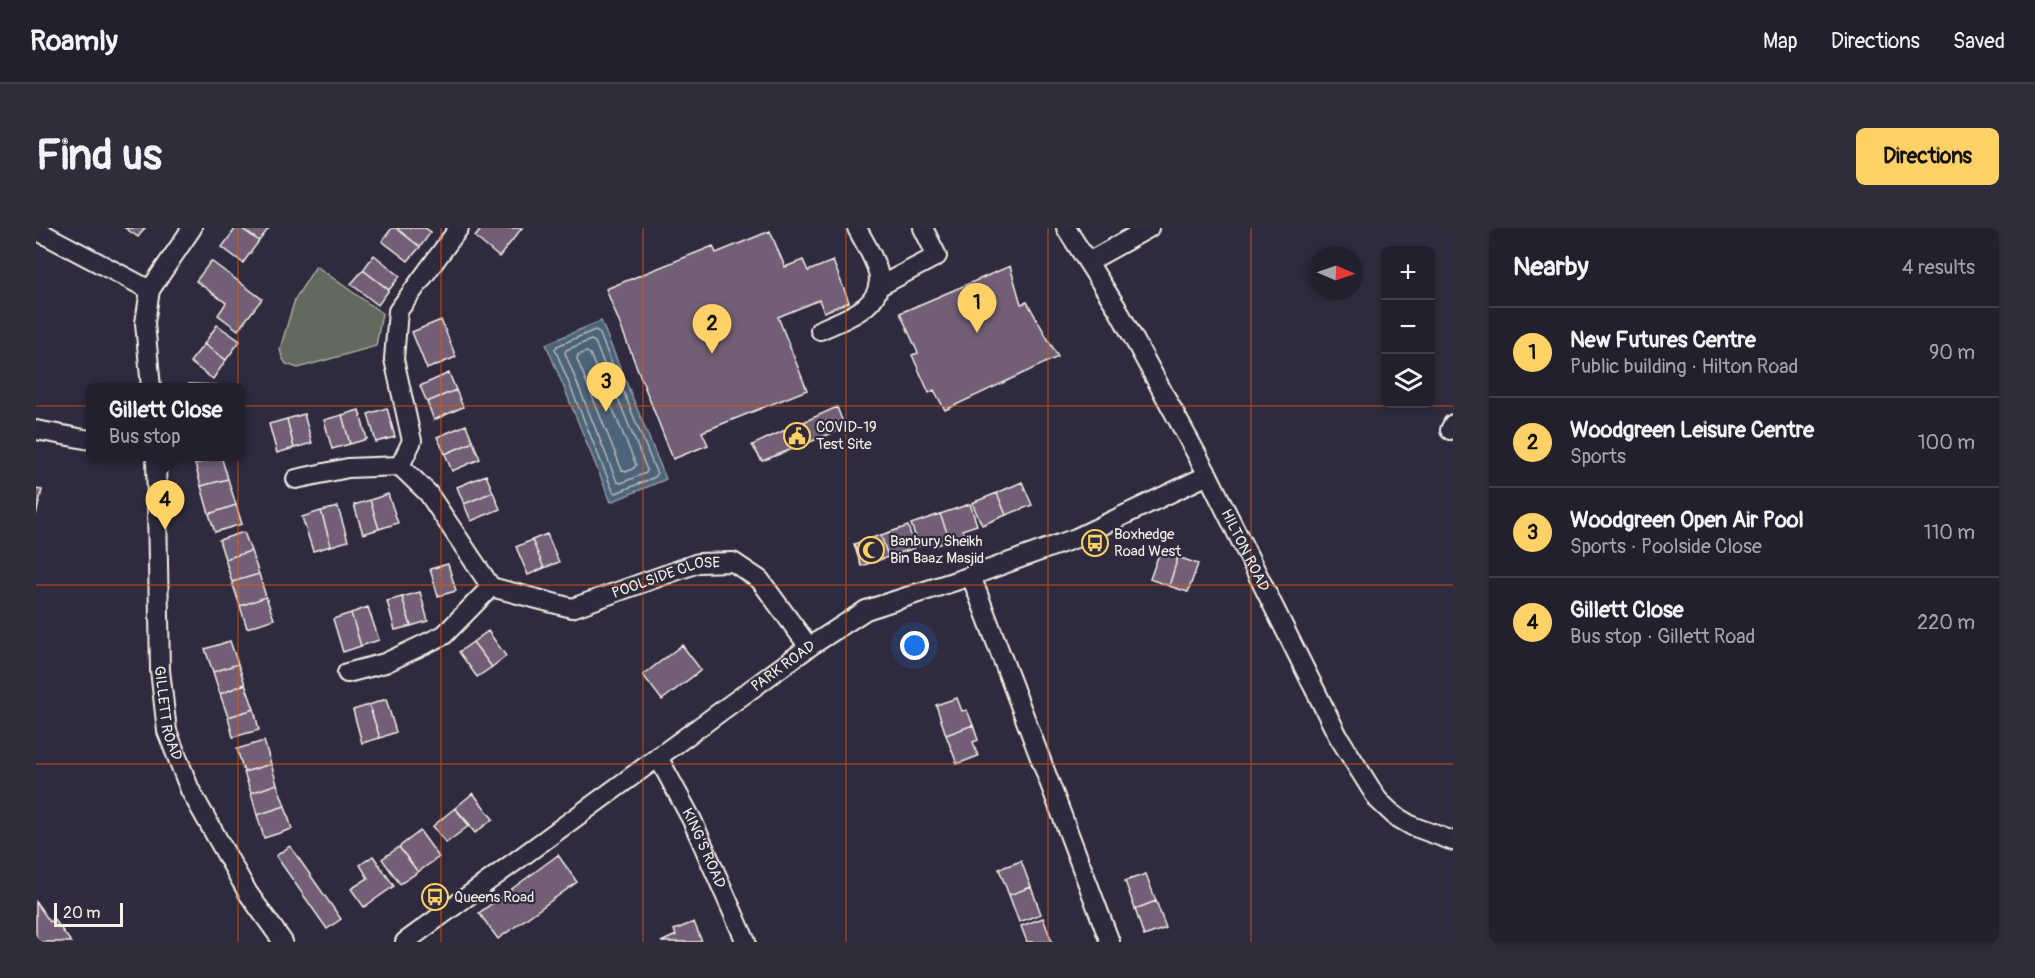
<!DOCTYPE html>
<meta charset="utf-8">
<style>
:root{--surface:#23202e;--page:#2f2d3a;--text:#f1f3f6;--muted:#a3a3aa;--line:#403e4a;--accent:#ffd166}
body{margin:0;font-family:Pangolin,sans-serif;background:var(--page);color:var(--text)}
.controls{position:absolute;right:18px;top:18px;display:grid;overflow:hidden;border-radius:9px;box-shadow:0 3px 9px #0003}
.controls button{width:54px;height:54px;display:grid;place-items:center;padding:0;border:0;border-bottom:2px solid var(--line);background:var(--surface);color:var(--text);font:30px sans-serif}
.compass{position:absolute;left:1273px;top:18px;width:54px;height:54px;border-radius:50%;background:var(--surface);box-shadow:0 3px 9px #0003;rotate:92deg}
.scale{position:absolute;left:18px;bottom:15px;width:69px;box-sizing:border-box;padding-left:6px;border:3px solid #f4f1e8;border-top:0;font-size:16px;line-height:21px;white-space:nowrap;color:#f4f1e8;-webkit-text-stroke:4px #2f2a3d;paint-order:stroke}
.you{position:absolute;left:879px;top:418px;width:21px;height:21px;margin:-15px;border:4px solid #fff;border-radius:50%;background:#1a73e8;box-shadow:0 0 0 9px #1a73e833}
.badge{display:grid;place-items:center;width:39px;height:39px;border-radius:50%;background:var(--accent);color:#111;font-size:20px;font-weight:700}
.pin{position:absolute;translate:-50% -50px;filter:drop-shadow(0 2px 3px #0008)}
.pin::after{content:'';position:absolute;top:32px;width:21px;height:18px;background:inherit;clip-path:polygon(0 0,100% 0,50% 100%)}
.popup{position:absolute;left:50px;top:155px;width:159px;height:78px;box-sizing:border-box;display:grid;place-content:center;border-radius:9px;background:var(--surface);filter:drop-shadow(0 2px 4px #0005);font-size:20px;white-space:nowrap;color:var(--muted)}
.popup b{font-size:22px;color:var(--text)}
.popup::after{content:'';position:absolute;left:50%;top:100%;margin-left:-12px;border:12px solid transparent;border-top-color:var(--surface)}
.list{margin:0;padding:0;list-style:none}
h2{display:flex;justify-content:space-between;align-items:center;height:78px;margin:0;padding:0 24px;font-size:26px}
h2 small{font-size:20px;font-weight:400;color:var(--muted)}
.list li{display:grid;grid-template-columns:39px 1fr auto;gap:18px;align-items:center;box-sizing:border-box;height:90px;padding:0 24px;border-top:2px solid var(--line)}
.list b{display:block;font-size:22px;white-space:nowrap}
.list p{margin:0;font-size:20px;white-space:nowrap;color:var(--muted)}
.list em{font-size:20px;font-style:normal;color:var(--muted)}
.icon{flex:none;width:33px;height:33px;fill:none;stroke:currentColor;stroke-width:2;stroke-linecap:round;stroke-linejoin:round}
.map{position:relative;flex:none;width:1417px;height:714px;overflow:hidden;border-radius:9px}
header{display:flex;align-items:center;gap:36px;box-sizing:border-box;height:84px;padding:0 30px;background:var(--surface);border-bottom:2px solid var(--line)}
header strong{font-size:28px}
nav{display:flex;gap:33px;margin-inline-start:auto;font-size:21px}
.intro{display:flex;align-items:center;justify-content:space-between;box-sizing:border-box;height:144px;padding:0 36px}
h1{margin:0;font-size:42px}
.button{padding:15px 27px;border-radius:9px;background:var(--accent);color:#111;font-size:21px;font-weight:700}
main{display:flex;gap:36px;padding:0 36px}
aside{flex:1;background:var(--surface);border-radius:9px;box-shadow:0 3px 9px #0003}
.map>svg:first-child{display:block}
</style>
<header>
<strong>Roamly</strong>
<nav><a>Map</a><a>Directions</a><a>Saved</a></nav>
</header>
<div class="intro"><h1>Find us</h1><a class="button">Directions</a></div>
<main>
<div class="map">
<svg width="1417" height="714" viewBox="0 0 1417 714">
<rect width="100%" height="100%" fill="#2f2a3d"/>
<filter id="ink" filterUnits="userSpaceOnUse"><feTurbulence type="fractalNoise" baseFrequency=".0167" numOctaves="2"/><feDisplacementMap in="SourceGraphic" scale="12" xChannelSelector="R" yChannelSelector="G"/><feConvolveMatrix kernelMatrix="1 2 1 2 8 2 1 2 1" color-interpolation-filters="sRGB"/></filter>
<g filter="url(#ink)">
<!-- green -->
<path fill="#63695c" stroke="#acada2" stroke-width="1.5" d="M280,38L346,85L340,118L262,140L250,136L246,129L244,121L259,71Z"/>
<!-- water -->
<path fill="#4d6478" stroke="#909ca5" stroke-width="1.5" d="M565,93L630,251L575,274L510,116Z"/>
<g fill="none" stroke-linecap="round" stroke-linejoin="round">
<!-- shore -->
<path stroke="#b1b9bb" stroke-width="1.5" d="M559,102L563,104L621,246L619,249L580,265L577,263L519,121L521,118Z
M555,112L559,114L611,242L610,245L585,255L581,254L529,125L530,122Z
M551,124L554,126L600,237L598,240L590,244L586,242L541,131L542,127Z"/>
</g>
<!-- building -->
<path fill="#725e76" stroke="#f4f1e8" stroke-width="1.5" d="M89,0H109L102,9Z
M200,0H205L223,13L207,35L186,19Z
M205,0H233L223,13Z
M356,0H360L384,19L372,33L346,13Z
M360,0H389L395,4L384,19Z
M446,0H486L463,29L439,9Z
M734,3L749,39L767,32L772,43L797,33L813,74L788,84L783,72L742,89L771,162L666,204L672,217L637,231L570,61L677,18L680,25Z
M338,27L364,48L353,62L327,42Z
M175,33L226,71L202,102L182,87L190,75L160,53Z
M974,38L985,76L991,74L1022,129L909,182L898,162L893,165L876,127L882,125L864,85Z
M327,42L353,62L342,77L315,56Z
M405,92L420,129L391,141L376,104Z
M181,97L204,113L190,132L168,116Z
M168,116L190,132L177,151L154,134Z
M413,145L420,162L391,174L384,158Z
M153,156L181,157V160H153Z
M420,162L427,179L398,192L391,174Z
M801,179L809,200L726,233L716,217Z
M351,180L359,209L340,214L332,186Z
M323,182L331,211L314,216L306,187Z
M268,186L276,215L258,220L251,191Z
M306,187L314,216L296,221L288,192Z
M251,191L258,220L241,225L233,196Z
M430,197L437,214L409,226L401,209Z
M437,214L444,231L416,243L409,226Z
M157,228H185L159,236Z
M185,228L192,251L165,258L159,236Z
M450,247L457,264L428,276L421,259Z
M192,251L200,277L173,286L165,258Z
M986,254L996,277L970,287L961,265Z
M0,261L6,262L0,287Z
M457,264L464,281L435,293L428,276Z
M961,265L970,287L946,297L936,275Z
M352,266L362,295L343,301L334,272Z
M334,272L343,301L327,306L318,277Z
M934,276L941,297L926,302L928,307L914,312L904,286Z
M200,277L206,296L179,304L173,286Z
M302,279L312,313L295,318L285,283Z
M285,283L295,318L277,323L266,289Z
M904,286L914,312L896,319L894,314L883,318L875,296Z
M872,298L879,320L852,329L845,307Z
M208,304L215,323L189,331L183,312Z
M511,306L523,334L508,340L496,312Z
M845,307L852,329L825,338L818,316Z
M496,312L508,340L492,347L480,319Z
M215,323L223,346L196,354L189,331Z
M1124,323L1142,329L1133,358L1114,351Z
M1142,329L1162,336L1152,364L1133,358Z
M412,336L420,363L402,368L394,341Z
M223,346L230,369L204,378L196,354Z
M384,364L392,393L375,398L366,369Z
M230,369L238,391L211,400L204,378Z
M366,369L375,398L359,402L351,373Z
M332,379L343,412L325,418L315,385Z
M315,385L325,418L307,424L297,391Z
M452,403L470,428L456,439L437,414Z
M194,413L202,436L177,444L169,421Z
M437,414L456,439L441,449L423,424Z
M646,417L665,442L626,472L607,447Z
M202,436L209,456L184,466L177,444Z
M209,456L218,481L192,489L184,466Z
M921,470L926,483L931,482L937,497L910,507L900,477Z
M350,471L360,504L344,510L333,477Z
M333,477L344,510L326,515L317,482Z
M218,481L223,502L197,509L192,489Z
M937,497L942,512L937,514L942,528L921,536L910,507Z
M228,513L235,536L208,544L201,521Z
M235,536L241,556L215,565L208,544Z
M241,556L249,578L221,587L215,565Z
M437,565L457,591L439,605L419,580Z
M249,578L256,601L228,610L221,587Z
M419,580L434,597L410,615L397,598Z
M384,603L403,629L382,644L363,619Z
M254,618L305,691L291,701L240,628Z
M363,619L382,644L364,656L346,631Z
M522,627L541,654L462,711L443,685Z
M337,628L358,658L328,679L315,661L332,650L324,637Z
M985,633L995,659L973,667L963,641Z
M1110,646L1120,673L1099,681L1089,653Z
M995,659L1005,686L983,694L973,667Z
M1120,673L1130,700L1108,708L1099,681Z
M0,674L14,694L18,691L35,714H0Z
M1007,690L1016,714H991L985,698Z
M658,694L666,714H625L640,707L638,702Z"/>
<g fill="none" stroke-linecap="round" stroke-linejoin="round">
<defs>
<g id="minor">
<path id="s1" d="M423,0L362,83L358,131L376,213L364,238L392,265L455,359L536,380L662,335L697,334L724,352L773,419"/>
<path id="s2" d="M1030,0L1081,80L1172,247L1302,508L1342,572L1359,588L1376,598L1417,613"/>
<path d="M0,2L114,62"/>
<path d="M1052,34L1113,0"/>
<path d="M842,59L901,28L887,0"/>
<path d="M784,102C808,91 850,79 842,44C838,29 828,14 821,0"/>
<path d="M115,160L109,95L114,62L156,0"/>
<path d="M0,202L54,212"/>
<path d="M1414,202L1417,196"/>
<path id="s3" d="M120,228L124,442L131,503L154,562L212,665L247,714"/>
<path d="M260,251L312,240L364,238"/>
<path d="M935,348L1074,714"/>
<path d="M311,445L349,435L408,407L455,359"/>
<path id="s4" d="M622,529L656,592L710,714"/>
<path id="s5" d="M369,714L773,419L830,382L935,348L1040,310L1172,247"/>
</g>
</defs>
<!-- minor casing -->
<use href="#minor" stroke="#f4f1e8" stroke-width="22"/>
<!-- minor -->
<use href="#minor" stroke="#2f2a3d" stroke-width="18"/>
</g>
</g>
<!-- grid -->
<path fill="none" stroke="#e8590c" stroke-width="1.5" stroke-opacity="0.55" d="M202,0V714M405,0V714M607,0V714M810,0V714M1012,0V714M1215,0V714M0,178H1417M0,357H1417M0,536H1417"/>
<!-- icons -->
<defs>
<symbol id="civic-ring" viewBox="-11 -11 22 22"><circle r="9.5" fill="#2f2a3d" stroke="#ffd166" stroke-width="1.5"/><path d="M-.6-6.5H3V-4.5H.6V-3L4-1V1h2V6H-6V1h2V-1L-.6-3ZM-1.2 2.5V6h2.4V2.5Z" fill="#ffd166"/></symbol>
<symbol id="bus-ring" viewBox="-11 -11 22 22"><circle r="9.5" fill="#2f2a3d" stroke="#ffd166" stroke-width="1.5"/><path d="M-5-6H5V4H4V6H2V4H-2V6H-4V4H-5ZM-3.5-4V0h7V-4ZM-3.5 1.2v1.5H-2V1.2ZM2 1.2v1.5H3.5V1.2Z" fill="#ffd166"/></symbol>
<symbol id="mosque-ring" viewBox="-11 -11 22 22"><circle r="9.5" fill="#2f2a3d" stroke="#ffd166" stroke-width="1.5"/><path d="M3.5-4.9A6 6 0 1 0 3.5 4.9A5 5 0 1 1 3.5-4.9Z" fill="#ffd166"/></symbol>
</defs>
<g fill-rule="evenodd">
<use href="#civic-ring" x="746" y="193" width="30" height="30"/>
<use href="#bus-ring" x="1044" y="300" width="30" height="30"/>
<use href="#mosque-ring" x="820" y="307" width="30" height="30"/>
<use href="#bus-ring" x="384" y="654" width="30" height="30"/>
</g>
<g text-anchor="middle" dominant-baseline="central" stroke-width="4.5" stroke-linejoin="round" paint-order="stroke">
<!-- poi labels -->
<g font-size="15" fill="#f4f1e8" stroke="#2f2a3d" text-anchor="start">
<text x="780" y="199">COVID-19<tspan x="780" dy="17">Test Site</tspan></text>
<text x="1078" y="306">Boxhedge<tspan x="1078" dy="17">Road West</tspan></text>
<text x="854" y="313">Banbury Sheikh<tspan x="854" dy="17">Bin Baaz Masjid</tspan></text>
<text x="418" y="669">Queens Road</text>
</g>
<!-- street labels -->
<g font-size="15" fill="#f4f1e8" stroke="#2f2a3d">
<text stroke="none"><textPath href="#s2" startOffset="369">HILTON ROAD</textPath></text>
<text stroke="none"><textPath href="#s1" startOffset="598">POOLSIDE CLOSE</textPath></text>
<text stroke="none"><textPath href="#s5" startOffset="468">PARK ROAD</textPath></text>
<text stroke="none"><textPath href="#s3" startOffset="258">GILLETT ROAD</textPath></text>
<text stroke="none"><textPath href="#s4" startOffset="102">KING'S ROAD</textPath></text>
</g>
</g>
</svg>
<div class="controls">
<button>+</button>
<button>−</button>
<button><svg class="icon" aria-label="layers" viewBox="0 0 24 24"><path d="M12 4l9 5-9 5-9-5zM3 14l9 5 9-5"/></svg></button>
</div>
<svg class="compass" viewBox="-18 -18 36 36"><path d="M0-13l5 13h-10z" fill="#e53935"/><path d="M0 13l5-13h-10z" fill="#a3a3aa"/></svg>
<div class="scale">20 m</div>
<div class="you"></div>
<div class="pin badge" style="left:941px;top:105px">1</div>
<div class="pin badge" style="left:676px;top:126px">2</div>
<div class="pin badge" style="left:570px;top:184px">3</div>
<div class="pin badge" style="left:129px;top:302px">4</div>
<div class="popup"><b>Gillett Close</b>Bus stop</div>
</div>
<aside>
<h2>Nearby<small>4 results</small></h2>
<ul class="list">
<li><span class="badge">1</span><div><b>New Futures Centre</b><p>Public building · Hilton Road</p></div><em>90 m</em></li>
<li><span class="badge">2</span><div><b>Woodgreen Leisure Centre</b><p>Sports</p></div><em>100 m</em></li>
<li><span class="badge">3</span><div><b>Woodgreen Open Air Pool</b><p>Sports · Poolside Close</p></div><em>110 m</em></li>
<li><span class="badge">4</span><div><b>Gillett Close</b><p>Bus stop · Gillett Road</p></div><em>220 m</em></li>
</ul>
</aside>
</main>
